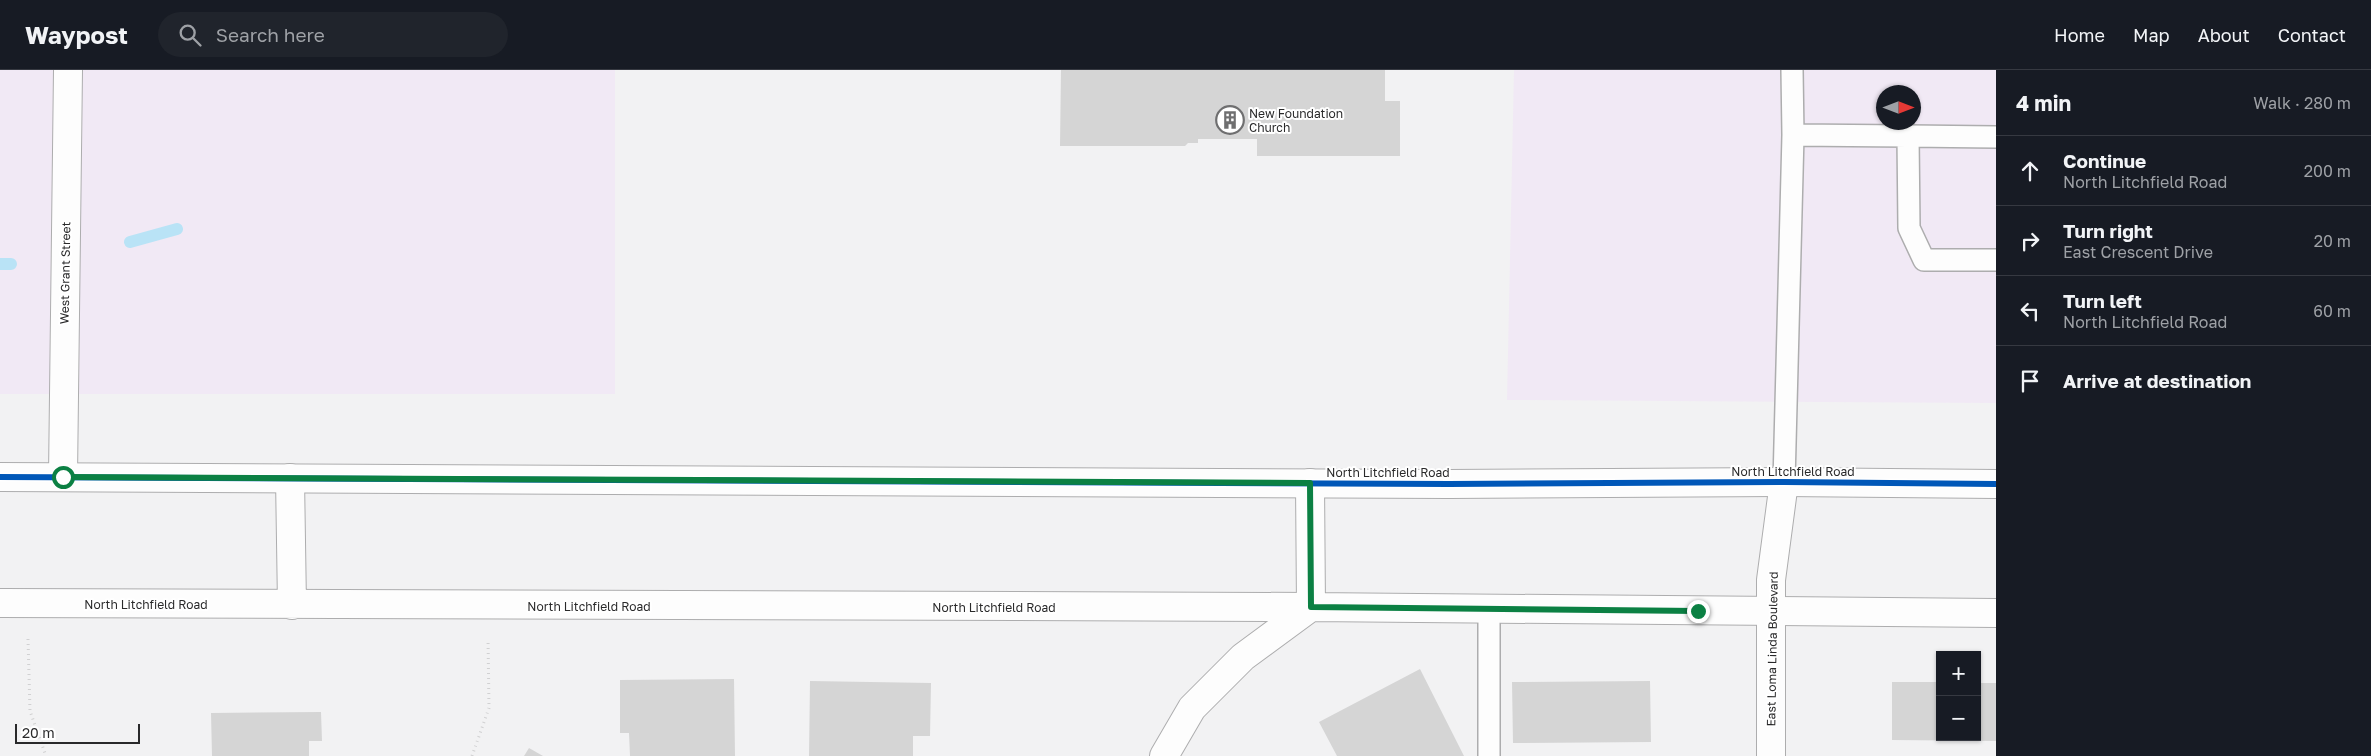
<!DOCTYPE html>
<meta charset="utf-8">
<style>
:root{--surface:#171b24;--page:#20242c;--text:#f1f3f6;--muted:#9ea1a6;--line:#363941}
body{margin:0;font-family:"Golos Text",sans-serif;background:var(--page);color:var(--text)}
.controls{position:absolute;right:15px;bottom:15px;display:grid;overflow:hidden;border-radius:0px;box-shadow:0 1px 4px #0004}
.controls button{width:45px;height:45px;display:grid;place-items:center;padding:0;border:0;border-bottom:1px solid var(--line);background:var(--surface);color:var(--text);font:25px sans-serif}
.compass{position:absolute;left:1876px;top:15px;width:45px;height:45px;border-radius:50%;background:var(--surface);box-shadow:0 1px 4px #0004;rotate:90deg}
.scale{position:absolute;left:15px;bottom:12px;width:125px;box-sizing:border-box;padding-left:5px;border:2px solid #29292a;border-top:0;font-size:14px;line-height:18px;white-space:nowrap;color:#29292a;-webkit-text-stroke:4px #fff;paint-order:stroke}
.stop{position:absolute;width:15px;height:15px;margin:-11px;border:4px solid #0b8043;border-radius:50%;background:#fff}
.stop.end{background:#0b8043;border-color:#fff;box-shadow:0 1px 5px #0008}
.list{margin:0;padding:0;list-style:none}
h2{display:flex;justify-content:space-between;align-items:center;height:65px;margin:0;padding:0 20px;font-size:21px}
h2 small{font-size:16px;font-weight:400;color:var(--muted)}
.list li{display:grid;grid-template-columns:32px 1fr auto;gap:15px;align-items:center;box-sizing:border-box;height:70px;padding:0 20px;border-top:1px solid var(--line)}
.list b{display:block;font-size:19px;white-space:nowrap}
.list p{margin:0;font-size:16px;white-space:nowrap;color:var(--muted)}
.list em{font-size:16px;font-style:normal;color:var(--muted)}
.icon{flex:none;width:28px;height:28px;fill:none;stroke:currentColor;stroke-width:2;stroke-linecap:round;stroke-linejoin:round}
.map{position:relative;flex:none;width:1996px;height:686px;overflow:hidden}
header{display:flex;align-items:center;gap:30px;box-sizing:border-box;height:70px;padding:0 25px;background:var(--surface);border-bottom:1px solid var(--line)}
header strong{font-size:24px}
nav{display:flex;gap:28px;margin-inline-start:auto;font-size:18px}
.search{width:350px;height:45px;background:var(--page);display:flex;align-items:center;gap:12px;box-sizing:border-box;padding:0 18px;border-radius:28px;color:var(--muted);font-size:19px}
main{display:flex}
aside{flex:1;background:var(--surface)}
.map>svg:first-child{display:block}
</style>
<header>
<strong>Waypost</strong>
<div class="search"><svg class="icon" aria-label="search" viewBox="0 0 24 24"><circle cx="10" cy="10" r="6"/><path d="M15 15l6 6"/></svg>Search here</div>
<nav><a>Home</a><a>Map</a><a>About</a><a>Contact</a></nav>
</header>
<main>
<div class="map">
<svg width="1996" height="686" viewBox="0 0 1996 686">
<rect width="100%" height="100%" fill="#f2f2f3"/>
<!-- industrial -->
<path fill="#f1e9f5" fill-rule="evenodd" d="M0,0H615V324H0Z
M1514,0H1996V333L1507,330ZM1884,22H1914V52H1884Z"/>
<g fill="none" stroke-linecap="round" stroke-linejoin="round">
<!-- stream -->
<path stroke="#b9e3f6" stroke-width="12" d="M130,172L177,159
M0,194H11"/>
</g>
<!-- building -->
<path fill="#d5d5d5" d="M1061,0H1385V31H1400V86H1257V69H1198V73H1188L1185,76H1060Z
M1420,599L1464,686H1337L1319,652Z
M734,609L735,686H630L629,663H620V610Z
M810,611L931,613L930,666H913V686H809Z
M1650,611L1651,672L1513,673L1512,612Z
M1892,612H1940V667H1977V613H1996V671L1892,670Z
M321,642L322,671H309V686H212L211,643Z
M529,678L543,686H524Z"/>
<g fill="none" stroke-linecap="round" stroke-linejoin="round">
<defs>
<path id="service" d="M1792,0L1793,65L1908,66
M1996,67L1908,66L1909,158L1924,190H1996
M1784,412L1793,65
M1489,686V539"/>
<path id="minor" d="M63,407L68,0
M290,408L292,535
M0,533L1311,537L1996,543
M1164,686L1192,638L1243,587L1311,537L1310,413"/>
<path id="tertiary" d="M1771,686V510L1784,412"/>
<path id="secondary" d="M0,407L1449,414L1784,412L1996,414"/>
</defs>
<!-- service casing -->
<use href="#service" stroke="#adadae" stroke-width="24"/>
<!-- minor casing -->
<use href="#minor" stroke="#adadae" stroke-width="30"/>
<!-- tertiary casing -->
<use href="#tertiary" stroke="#adadae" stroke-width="30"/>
<!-- secondary casing -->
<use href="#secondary" stroke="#adadae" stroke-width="30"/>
<!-- path -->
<path stroke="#d1d1d2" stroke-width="3" stroke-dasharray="1 4" stroke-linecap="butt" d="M28,569L30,641L46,686
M472,686L489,638L488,569"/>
<!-- service -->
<use href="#service" stroke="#fdfdfd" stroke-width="21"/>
<!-- minor -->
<use href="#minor" stroke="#fdfdfd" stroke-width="28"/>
<!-- tertiary -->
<use href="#tertiary" stroke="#fdfdfd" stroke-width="28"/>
<!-- secondary -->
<use href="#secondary" stroke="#fdfdfd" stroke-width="28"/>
<defs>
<path id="cycleway" d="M0,407L1449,414L1784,412L1996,414"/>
</defs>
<!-- cycleway casing -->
<use href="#cycleway" stroke="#fff" stroke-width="9"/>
<!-- cycleway -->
<use href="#cycleway" stroke="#0057b8" stroke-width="6"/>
</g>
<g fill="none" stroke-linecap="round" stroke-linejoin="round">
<!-- route -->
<path stroke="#0b8043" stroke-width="6" d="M63,407L1310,413L1311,537L1698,541"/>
</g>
<!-- icons -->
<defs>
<symbol id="building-ring" viewBox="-11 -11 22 22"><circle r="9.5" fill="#fff" stroke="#6f6f70" stroke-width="1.5"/><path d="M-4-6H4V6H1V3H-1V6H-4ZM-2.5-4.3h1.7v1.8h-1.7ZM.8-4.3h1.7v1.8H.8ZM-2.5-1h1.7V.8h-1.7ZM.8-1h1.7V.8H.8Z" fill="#6f6f70"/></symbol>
</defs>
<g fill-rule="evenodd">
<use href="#building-ring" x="1214" y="34" width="32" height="32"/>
</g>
<g text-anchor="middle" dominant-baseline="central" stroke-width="4" stroke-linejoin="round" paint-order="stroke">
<!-- poi labels -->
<g font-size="12" fill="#29292a" stroke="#fff" text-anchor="start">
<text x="1249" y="43">New Foundation<tspan x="1249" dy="14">Church</tspan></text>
</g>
<!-- street labels -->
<g font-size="12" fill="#29292a" stroke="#fff">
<text transform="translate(65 203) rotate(-89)">West Grant Street</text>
<text x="1793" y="401">North Litchfield Road</text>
<text x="1388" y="402">North Litchfield Road</text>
<text x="146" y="534">North Litchfield Road</text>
<text x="589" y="536">North Litchfield Road</text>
<text x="994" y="537">North Litchfield Road</text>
<text transform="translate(1772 579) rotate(-89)">East Loma Linda Boulevard</text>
</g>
</g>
</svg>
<div class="controls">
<button>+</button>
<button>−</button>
</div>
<svg class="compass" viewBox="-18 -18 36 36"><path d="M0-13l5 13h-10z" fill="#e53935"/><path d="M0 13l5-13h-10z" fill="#9ea1a6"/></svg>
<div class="scale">20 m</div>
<div class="stop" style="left:63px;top:407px"></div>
<div class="stop end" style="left:1698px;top:541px"></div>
</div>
<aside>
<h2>4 min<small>Walk · 280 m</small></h2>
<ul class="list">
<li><svg class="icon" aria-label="ahead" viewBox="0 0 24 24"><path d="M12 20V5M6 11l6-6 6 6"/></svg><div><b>Continue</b><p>North Litchfield Road</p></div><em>200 m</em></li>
<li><svg class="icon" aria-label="right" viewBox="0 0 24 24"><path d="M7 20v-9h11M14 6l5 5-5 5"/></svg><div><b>Turn right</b><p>East Crescent Drive</p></div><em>20 m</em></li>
<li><svg class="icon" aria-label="left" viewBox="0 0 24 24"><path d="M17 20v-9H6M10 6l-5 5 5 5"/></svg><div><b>Turn left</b><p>North Litchfield Road</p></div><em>60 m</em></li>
<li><svg class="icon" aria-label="arrive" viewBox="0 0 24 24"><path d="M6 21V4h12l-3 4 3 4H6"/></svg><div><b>Arrive at destination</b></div></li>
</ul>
</aside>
</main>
